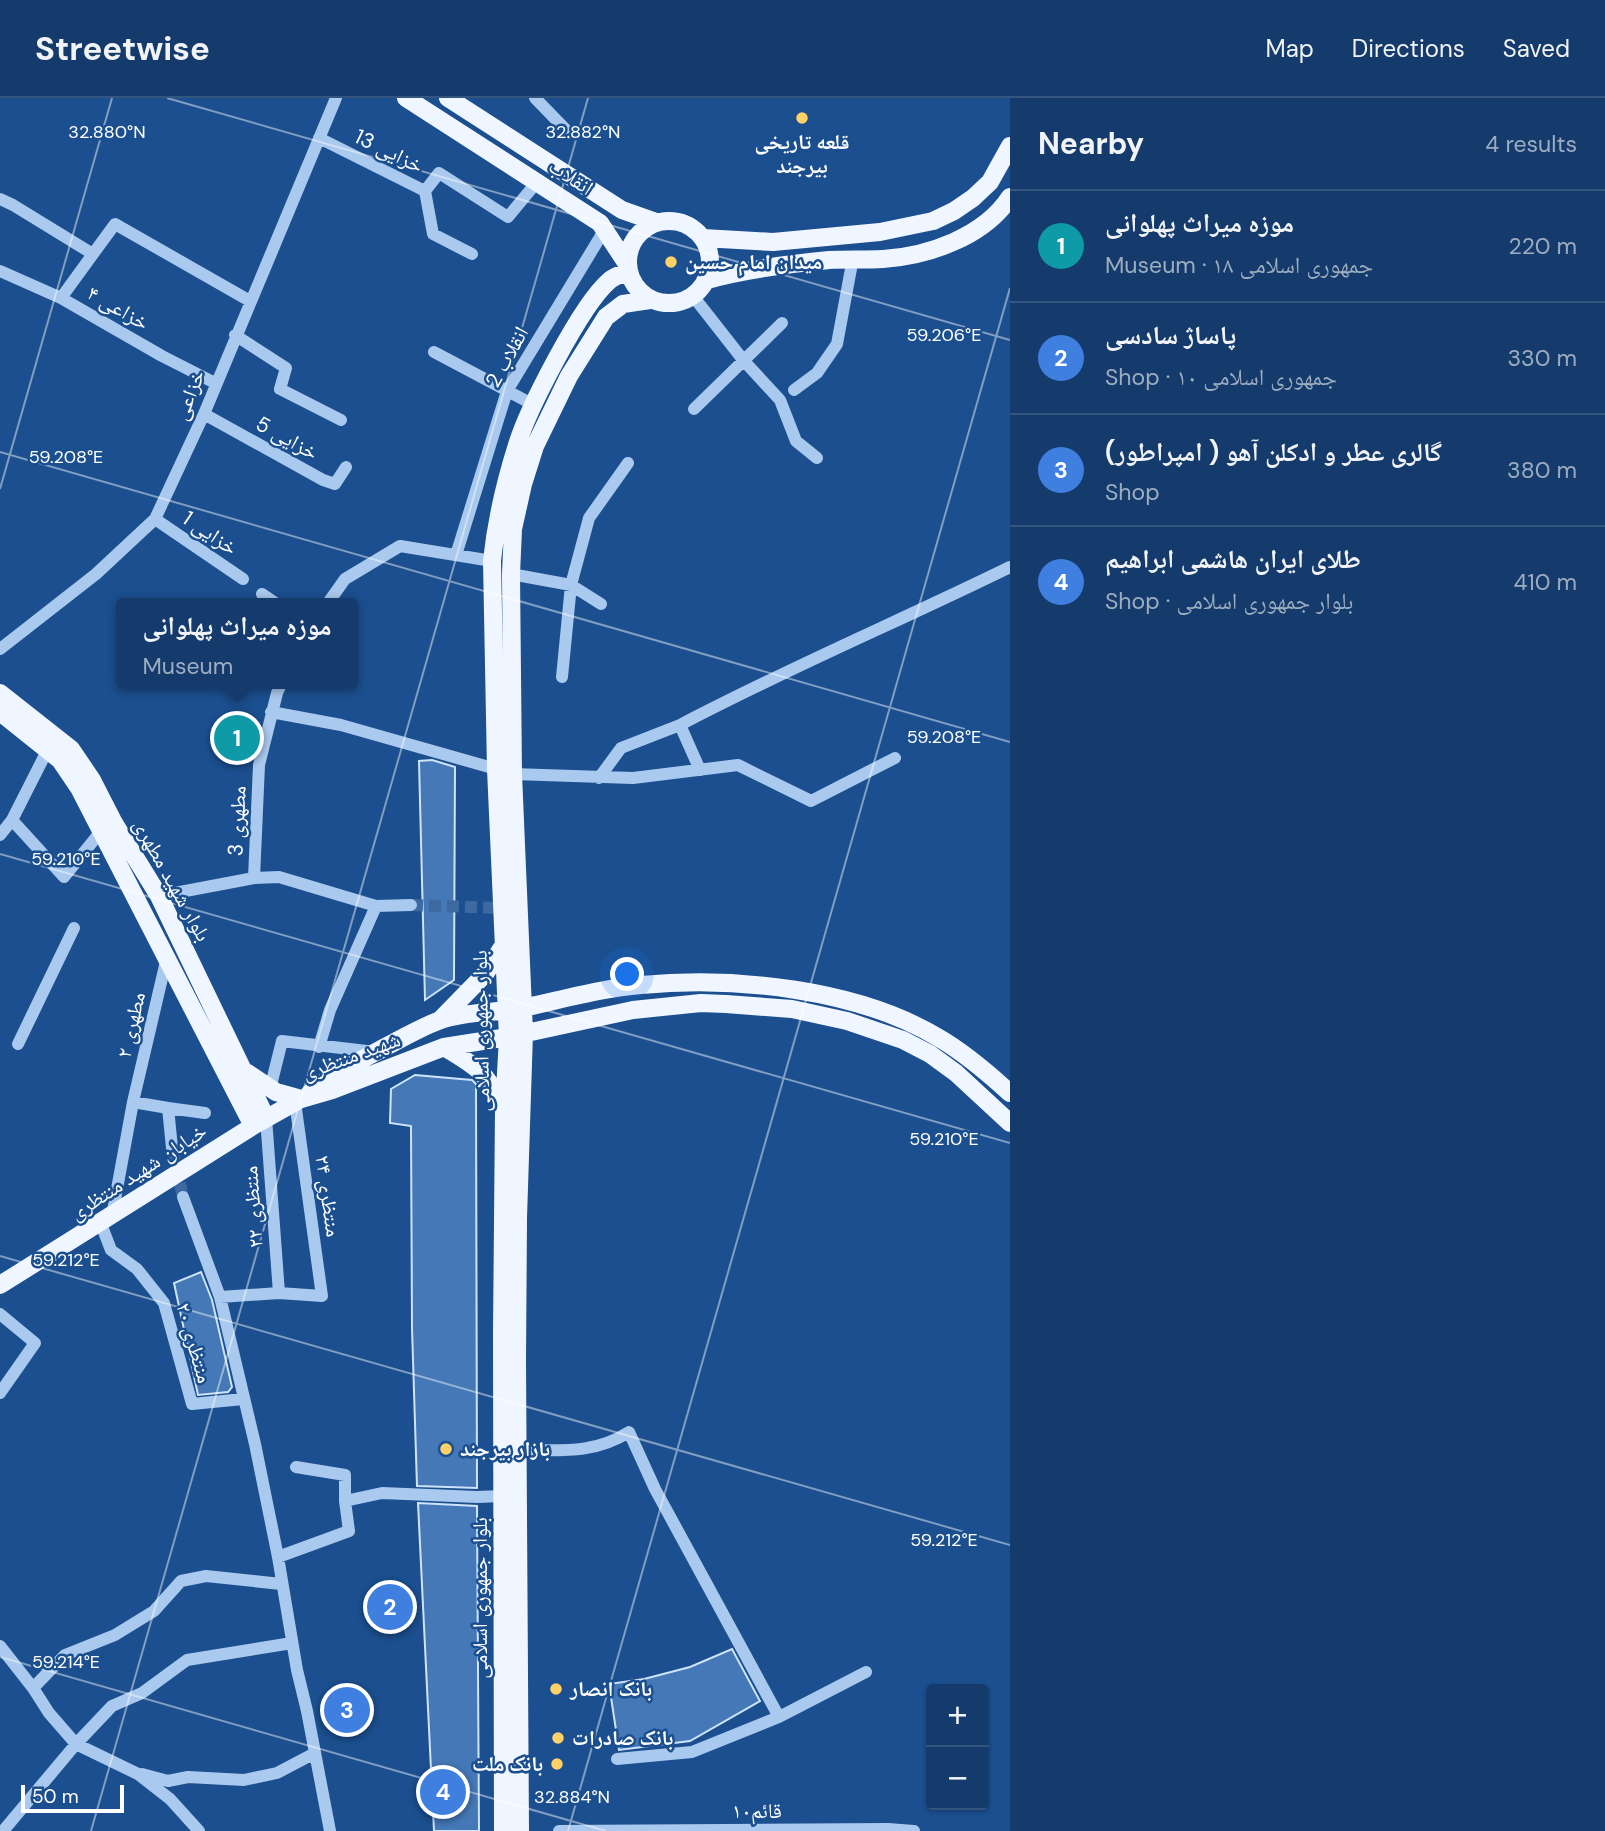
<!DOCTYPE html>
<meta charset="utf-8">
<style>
:root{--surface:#143b6b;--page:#214673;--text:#f1f3f6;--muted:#9dadc1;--line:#33557e;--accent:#d6ab8b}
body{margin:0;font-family:"DM Sans","Noto Naskh Arabic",sans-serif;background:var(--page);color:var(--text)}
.controls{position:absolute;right:21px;bottom:21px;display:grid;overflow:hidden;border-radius:7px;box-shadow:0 2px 5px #0004}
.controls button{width:63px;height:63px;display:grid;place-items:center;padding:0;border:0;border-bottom:2px solid var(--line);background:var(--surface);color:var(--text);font:35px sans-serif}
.scale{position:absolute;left:21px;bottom:18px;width:103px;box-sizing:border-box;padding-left:7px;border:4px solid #fff;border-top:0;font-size:19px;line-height:24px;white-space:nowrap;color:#fff;-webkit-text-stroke:5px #1b4f8f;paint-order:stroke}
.you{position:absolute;left:628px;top:877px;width:24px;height:24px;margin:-18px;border:5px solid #fff;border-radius:50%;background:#1a73e8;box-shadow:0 0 0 10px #1a73e833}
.badge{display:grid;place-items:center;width:46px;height:46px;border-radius:50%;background:var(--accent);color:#fff;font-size:23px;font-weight:700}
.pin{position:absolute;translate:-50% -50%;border:4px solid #fff;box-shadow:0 2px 7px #0006}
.popup{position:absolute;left:116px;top:500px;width:242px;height:91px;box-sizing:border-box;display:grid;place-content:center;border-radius:7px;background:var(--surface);filter:drop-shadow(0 2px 5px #0005);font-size:23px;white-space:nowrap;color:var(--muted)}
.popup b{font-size:26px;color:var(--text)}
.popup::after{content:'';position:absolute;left:50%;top:100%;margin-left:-14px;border:14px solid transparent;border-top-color:var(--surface)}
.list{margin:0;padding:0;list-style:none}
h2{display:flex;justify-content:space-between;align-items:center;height:91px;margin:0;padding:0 28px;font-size:30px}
h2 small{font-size:23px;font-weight:400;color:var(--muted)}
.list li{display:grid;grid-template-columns:46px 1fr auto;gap:21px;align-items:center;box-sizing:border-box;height:112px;padding:0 28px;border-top:2px solid var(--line)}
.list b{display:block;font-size:26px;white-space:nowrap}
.list p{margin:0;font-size:23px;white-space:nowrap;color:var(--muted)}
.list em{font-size:23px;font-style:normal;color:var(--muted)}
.map{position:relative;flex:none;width:1010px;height:1733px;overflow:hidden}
header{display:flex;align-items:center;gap:42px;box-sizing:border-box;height:98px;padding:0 35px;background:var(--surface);border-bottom:2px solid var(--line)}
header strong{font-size:33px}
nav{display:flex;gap:38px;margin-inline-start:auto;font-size:24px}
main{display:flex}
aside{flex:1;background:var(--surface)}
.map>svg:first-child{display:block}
</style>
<header>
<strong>Streetwise</strong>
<nav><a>Map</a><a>Directions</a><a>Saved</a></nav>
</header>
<main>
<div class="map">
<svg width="1010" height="1733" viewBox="0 0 1010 1733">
<rect width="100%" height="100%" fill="#1b4f8f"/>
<!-- building -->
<path fill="#4478b7" stroke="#cfe3fa" stroke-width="2" d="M432,662L455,669L454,882L425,902L419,663Z
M415,977L472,982L476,986L477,1390L417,1388L412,1230L411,1028L390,1025L391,991Z
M201,1174L212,1202L232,1289L228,1294L198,1297L174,1185Z
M418,1405L477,1408L479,1733H434Z
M732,1551L760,1603L690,1643L619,1652L609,1586L644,1581L690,1569Z"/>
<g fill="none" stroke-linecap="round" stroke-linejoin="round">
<!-- minor-tunnel -->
<path stroke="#3d69a0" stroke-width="12" stroke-dasharray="12 6" stroke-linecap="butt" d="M411,807L502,810
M172,1050L183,1099"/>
<!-- minor -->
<path stroke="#a9c9ee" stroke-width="12" d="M535,0L569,35
M319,40L425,93L439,75L508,119L537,84
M425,93L433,136L472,156
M0,101L13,107L93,156L115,126L250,203
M0,173L61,200L162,258L215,285
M693,198L744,263L780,302L796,343L817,360
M61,200L93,156
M235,237L286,270L280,291L341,322
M434,254L534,307
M794,292L817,275L837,246L853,160
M694,311L782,225
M204,316L323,382L335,386L346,369
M155,421L243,481
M456,457L507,293L605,131
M511,476L571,487L601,506
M262,496L275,505
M328,505L345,481L400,448L492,463
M0,551L96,476L155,421L204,316L336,0
M562,579L571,487L589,420L628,365
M271,614L341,627L496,671
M680,627C788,570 900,523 1010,469
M513,676L633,680L738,667L811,703L895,660
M599,680L621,650L680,627L700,672
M12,722L64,779L102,732
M0,737L12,722L48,651
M254,780L259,667L277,595L281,586
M159,798L254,780L279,779L376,808L411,807
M18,946L74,830
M319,949L330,912L376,808
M270,991L282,943L375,954
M133,1004L168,1010L172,1050
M168,1010L205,1015
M266,1020L279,1195
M183,1099L220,1199L255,1346L278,1459L297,1572L307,1613L330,1733
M112,1118L133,1004L167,859
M101,1126L111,1152L137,1171L164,1205L192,1306L243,1301
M220,1199L279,1195L322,1198L295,1004
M0,1216L35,1245L0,1295
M517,1352C558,1352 593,1357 629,1334L655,1391L779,1619L866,1574
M296,1369L345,1377V1403
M278,1459L349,1433L345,1403L382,1395L477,1399L503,1398
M0,1548L33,1590L49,1615L76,1646L138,1676L170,1701L199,1733
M33,1590L65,1557L115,1537L154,1513L181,1483L206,1478L281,1486
M617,1661L692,1654L779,1619
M142,1676L168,1683L188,1679L244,1682L277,1675L315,1655
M3,1733L76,1646L112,1608L142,1595L187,1562L292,1545
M559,1733L888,1731
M888,1733V1731L914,1733"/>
<!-- major -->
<path stroke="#f0f6ff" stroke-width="18" d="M406,0L600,125L627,166
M448,0L622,112L656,124
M628 164a41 41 0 1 1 82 0a41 41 0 1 1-82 0Z
M703,140L773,144L880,134L933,123L954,113L973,100L990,84L1010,48
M707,182C747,171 787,166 829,162C847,161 865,162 883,161C928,158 984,139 1010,99
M0,595L71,651L92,682L114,725L159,798L266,1020
M0,614L60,662L79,690L253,1028
M440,922L485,876L503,848
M444,949C477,969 486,973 503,1009
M246,974L276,994L301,1001
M310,995C334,975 363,961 391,946C406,938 422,929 438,923C466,913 498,915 527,909C564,901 603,890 641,887C735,878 858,891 939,940C965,955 988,975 1010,995
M0,1187L253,1028L301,1001L332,992L444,949L508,939L633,912L701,905L726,906L792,911L847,923L903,942L930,956L956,975L1010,1025
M503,1733L502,1236L504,1011L508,939L496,671L492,463C496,424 505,385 517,347C528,311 581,207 609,183C614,178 622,176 628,174
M520,1733L517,1263L518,1120L524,935L513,676L511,476L513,431L523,386L535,348L569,278L606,219L623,206L650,202"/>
</g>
<!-- ticks -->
<path fill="none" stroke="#fff" stroke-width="2" stroke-opacity="0.45" d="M167,0L1010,242M0,354L1010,644M0,391L112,0M0,756L1010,1045M0,1158L1010,1447M0,1559L606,1733M91,1733L588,0M568,1733L1010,190"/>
<!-- markers -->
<g fill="#ffd166" stroke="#1b4f8f" stroke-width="2.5">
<circle cx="802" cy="20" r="7"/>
<circle cx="671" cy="164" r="7"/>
<circle cx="446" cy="1351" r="7"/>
<circle cx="556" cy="1591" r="7"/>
<circle cx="558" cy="1640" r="7"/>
<circle cx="557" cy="1666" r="7"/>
</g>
<g text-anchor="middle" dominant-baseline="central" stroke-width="5" stroke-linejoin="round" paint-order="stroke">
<!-- poi labels -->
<g font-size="21" font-weight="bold" fill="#fff" stroke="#1b4f8f" text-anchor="start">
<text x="802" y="44" text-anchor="middle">قلعه تاریخی<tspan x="802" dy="24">بیرجند</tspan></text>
<text x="685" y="164">میدان امام حسین</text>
<text x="460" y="1351">بازار بیرجند</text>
<text x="570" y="1591">بانک انصار</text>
<text x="572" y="1640">بانک صادرات</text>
<text x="543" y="1666" text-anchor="end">بانک ملت</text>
</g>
<!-- street labels -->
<g font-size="21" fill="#fff" stroke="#1b4f8f">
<text transform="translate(389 53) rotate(26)">خزایی 13</text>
<text transform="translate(571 79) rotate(33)">انقلاب</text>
<text transform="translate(118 210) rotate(30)">خزاعی ۴</text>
<text transform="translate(507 259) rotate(-61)">انقلاب 2</text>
<text transform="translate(189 297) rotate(-68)">خزاعی</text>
<text transform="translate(287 340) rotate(29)">خزایی 5</text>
<text transform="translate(210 435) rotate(34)">خزایی 1</text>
<text transform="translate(237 723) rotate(-87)">مطهری 3</text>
<text transform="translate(172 782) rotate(61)">بلوار شهید مطهری</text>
<text transform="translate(131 927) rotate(-77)">مطهری ۲</text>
<text transform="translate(481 933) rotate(-91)">بلوار جمهوری اسلامی</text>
<text transform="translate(351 958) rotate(-20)">شهید منتظری</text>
<text transform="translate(138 1074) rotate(-33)">خیابان شهید منتظری</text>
<text transform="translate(328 1098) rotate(82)">منتظری ۲۴</text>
<text transform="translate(253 1109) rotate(-94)">منتظری ۲۲</text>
<text transform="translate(194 1245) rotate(74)">منتظری ۲۰</text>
<text transform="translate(480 1500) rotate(-90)">بلوار جمهوری اسلامی</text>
<text x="757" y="1713">قائم۱۰</text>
</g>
</g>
<g font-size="18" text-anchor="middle" fill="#fff" stroke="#1b4f8f" stroke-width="5" stroke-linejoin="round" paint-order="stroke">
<text x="107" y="40">32.880°N</text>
<text x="583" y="40">32.882°N</text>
<text x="944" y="243">59.206°E</text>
<text x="66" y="365">59.208°E</text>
<text x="944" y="645">59.208°E</text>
<text x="66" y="767">59.210°E</text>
<text x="944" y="1047">59.210°E</text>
<text x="66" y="1168">59.212°E</text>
<text x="944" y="1448">59.212°E</text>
<text x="66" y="1570">59.214°E</text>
<text x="572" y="1705">32.884°N</text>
</g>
</svg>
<div class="controls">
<button>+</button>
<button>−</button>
</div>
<div class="scale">50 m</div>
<div class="you"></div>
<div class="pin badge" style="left:237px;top:640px;background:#0f9aa8">1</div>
<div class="popup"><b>موزه میراث پهلوانی</b>Museum</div>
<div class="pin badge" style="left:390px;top:1509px;background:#3f7fe0">2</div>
<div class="pin badge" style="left:347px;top:1612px;background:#3f7fe0">3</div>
<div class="pin badge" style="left:443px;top:1694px;background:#3f7fe0">4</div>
</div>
<aside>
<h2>Nearby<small>4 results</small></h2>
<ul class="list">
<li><span class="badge" style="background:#0f9aa8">1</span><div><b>موزه میراث پهلوانی</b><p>Museum · جمهوری اسلامی ۱۸</p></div><em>220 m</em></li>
<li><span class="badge" style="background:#3f7fe0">2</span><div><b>پاساژ سادسی</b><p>Shop · جمهوری اسلامی ۱۰</p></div><em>330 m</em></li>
<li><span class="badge" style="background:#3f7fe0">3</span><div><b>گالرى عطر و ادكلن آهو ( امپراطور)</b><p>Shop</p></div><em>380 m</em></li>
<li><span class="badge" style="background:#3f7fe0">4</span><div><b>طلای ایران هاشمی ابراهیم</b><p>Shop · بلوار جمهوری اسلامی</p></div><em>410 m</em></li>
</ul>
</aside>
</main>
